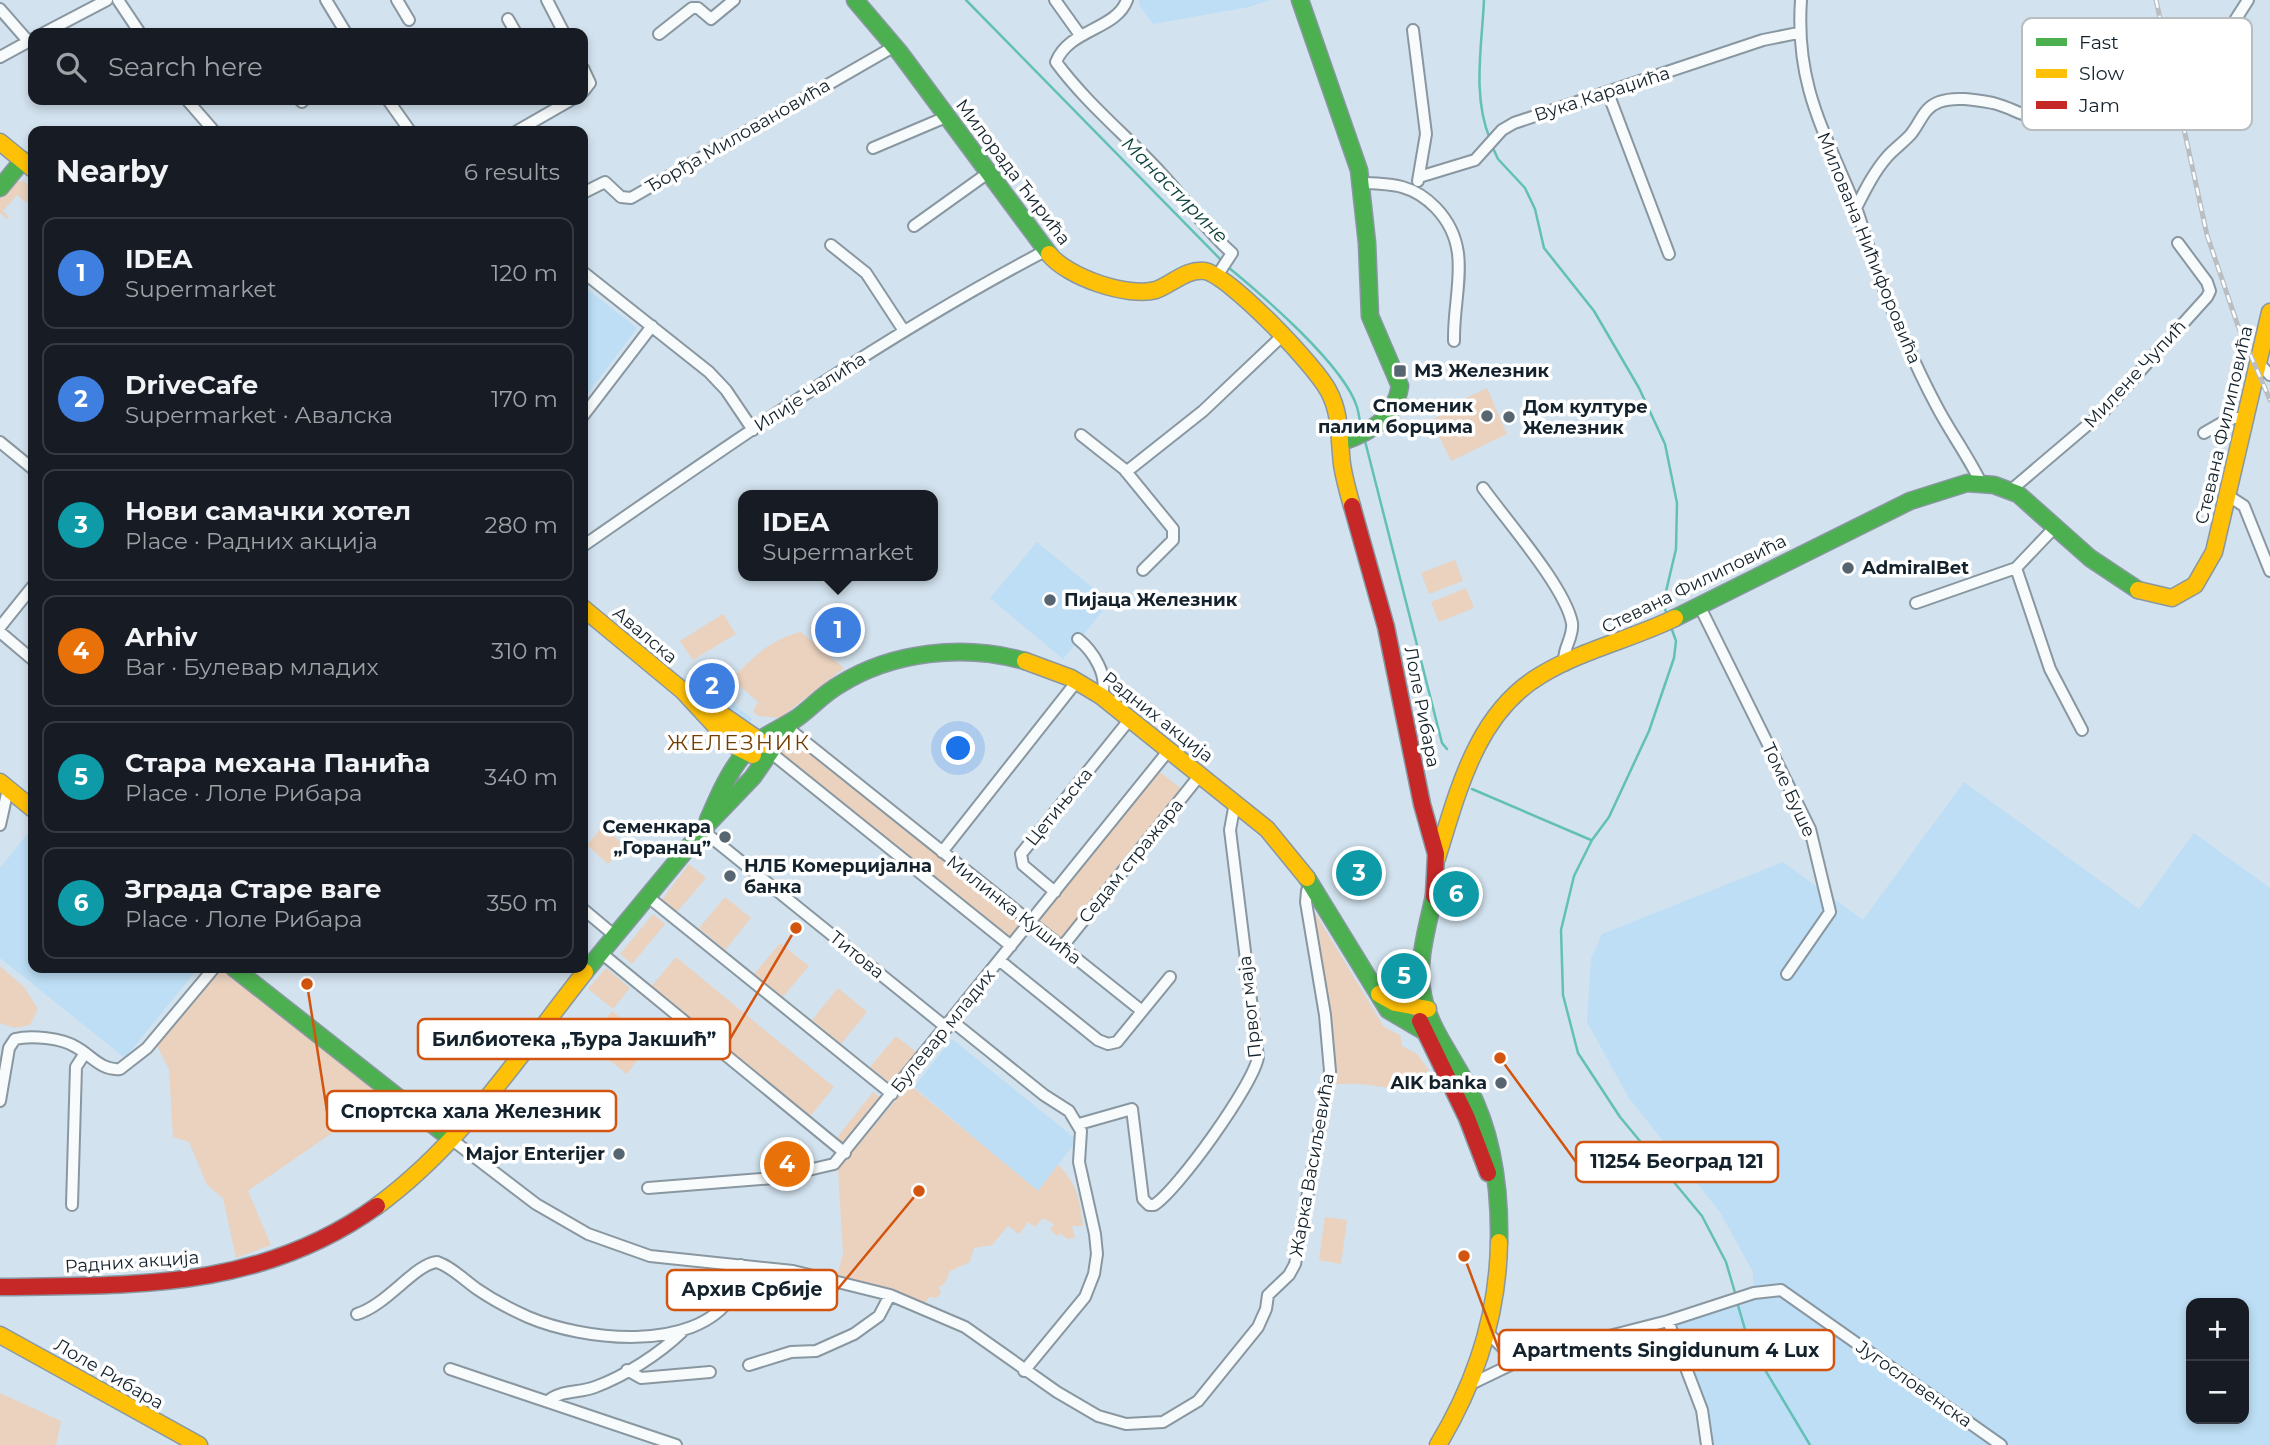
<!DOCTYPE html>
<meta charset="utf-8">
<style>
:root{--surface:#171b24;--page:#242831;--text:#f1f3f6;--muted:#9ea1a6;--line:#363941;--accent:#abb3ba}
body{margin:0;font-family:Montserrat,sans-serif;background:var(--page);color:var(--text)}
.controls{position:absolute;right:21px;bottom:21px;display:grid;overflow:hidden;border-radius:14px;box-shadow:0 4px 10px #0003}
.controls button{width:63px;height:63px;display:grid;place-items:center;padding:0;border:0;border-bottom:2px solid var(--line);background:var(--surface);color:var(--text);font:35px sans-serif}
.you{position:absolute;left:959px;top:749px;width:24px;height:24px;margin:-18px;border:5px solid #fff;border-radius:50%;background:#1a73e8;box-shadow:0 0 0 10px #1a73e833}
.badge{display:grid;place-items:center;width:46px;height:46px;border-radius:50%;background:var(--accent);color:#fff;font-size:23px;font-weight:700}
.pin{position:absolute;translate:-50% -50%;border:4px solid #fff;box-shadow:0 2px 7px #0006}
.popup{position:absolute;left:738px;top:490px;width:200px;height:91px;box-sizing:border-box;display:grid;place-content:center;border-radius:14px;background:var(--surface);filter:drop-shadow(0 2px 5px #0005);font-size:23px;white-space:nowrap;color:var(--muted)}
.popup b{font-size:26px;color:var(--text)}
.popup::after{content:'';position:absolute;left:50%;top:100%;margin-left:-14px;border:14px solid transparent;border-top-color:var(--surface)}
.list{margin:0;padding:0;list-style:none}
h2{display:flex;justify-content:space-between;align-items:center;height:91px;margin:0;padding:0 28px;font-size:30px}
h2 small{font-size:23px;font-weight:400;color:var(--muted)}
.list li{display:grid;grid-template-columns:46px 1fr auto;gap:21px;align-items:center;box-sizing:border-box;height:112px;margin:0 14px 14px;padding:0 14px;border:2px solid var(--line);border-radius:14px}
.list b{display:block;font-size:26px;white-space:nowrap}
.list p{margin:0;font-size:23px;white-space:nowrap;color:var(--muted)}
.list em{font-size:23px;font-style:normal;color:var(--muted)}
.icon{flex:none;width:38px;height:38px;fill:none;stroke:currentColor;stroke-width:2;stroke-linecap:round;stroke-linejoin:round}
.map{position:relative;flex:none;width:2270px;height:1445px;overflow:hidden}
.search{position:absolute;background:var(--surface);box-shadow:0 4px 10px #0003;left:28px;top:28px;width:560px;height:77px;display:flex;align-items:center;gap:18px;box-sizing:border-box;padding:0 24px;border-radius:14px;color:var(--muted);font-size:26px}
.panel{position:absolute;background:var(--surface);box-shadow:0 4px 10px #0003;left:28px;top:126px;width:560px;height:847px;border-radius:14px}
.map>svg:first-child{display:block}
</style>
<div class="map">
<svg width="2270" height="1445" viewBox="0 0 2270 1445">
<rect width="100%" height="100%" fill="#d2e2ee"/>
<!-- built -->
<path fill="#bddef5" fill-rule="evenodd" d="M1139,0H1270L1249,7L1153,24L1139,5Z
M583,286L637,328L583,400Z
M1037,542L1110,602L1063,659L990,598Z
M714,671L732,686L726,698L752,719L746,727L676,679L689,676L701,679Z
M1964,782L2139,909L2194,833L2270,888V1445H1707L1668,1321L1754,1293L1753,1272L1720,1212L1629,1098L1587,1022L1591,959L1602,934L1783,862L1863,920ZM2191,1303H2244V1419H2191Z
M33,827V968H198L125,1058L0,958V868Z
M952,1039L1077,1140L1038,1191L914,1087Z"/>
<!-- green -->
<path fill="#ead2bf" d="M23,181L33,188V208L17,195L3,211L9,217L7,219L0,213V199L14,182Z
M1487,388L1507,434L1451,461L1431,420L1456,408L1455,403Z
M1455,560L1463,581L1429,594L1421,573Z
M1466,588L1474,608L1439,622L1431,602Z
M723,614L736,634L693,660L680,641Z
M801,632L844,668L780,718L758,716L753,711L758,702L732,679C753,657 771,639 801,632Z
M793,736L1024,922L1009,940L778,755Z
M1157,770L1185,791L1062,944L1036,924Z
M603,826L624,845L608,864L587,845Z
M689,864L706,878L673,917L658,905Z
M725,897L751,918L725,950L699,928Z
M1306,898L1384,1027L1400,1035L1402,1046L1417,1054L1429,1070C1404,1093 1400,1089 1369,1085C1356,1083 1342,1084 1329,1084Z
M653,914L665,924L632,964L620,954Z
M780,943L809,966L783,997L754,974Z
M676,957L834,1087L808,1119L649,989Z
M0,966L24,987L38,1009L30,1025L15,1028L0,1023Z
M221,968L377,1092L351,1120L248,1191L271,1245L236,1258L223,1198L207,1185L189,1142L173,1137L169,1069L156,1044Z
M606,968L630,988L613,1009L588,989Z
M838,988L867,1012L841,1044L812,1020Z
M612,1011L651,1042L627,1074L587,1043Z
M896,1036L920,1055L894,1086L870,1067Z
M909,1084L1038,1191L1058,1165C1077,1183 1080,1200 1083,1226H1072L1075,1238L1067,1239L1060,1233L1058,1236L1050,1230L1054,1224L1043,1218L1035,1227L1028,1222L1019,1234L1008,1226L992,1245L974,1248L970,1262L950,1271L945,1283L939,1287L941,1294L936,1298L929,1297L922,1308L836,1280L843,1254L838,1169Z
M873,1092L883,1100L845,1148L835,1140Z
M1325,1217L1347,1220L1341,1264L1319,1260Z
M0,1393L61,1421L56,1445H0Z"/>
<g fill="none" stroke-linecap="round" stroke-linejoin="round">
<!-- stream -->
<path stroke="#63c0b5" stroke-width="2.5" d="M966,0L1223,262
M1484,0C1482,45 1472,96 1490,139
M1492,146L1498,159L1525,188L1535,209L1544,248L1594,311L1639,388L1665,444L1677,503L1676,549L1663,604L1667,614
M1228,267C1262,295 1344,365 1357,407C1359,414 1360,421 1361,428
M1365,441L1442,743L1447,749
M1671,627L1676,641L1674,658L1649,731L1609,817L1592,840L1574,876L1561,930L1563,995L1578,1053L1620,1117L1702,1216L1726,1262L1736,1296
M1472,789L1591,840
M1737,1302L1749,1343L1810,1445"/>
<defs>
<path id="street" d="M118,0L140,33
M326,0L346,33
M397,0L409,20
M547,0L564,33
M1055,0L1080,35
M1127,0C1116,30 1069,29 1056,62C1086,103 1126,135 1160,172C1185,198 1204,229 1232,253L1217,276
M1801,0C1795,86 1825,132 1856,208C1863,226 1867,245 1874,263C1892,311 1912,360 1936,405C1950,432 1968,456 1981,483
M0,9L28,41
M508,19L516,33
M1413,30L1426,134L1418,181
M44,33L107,0
M659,34L692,8H698L711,19L734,0
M0,57L33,39
M583,68L590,83L583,92
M2197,80L2248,0
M1608,93L1669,254
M187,100L214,131
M300,100L302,102
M388,100L410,131
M517,131L571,100
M873,148L946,117
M1419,177L1475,160L1502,130L1514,123L1763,40L1798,33
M1362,183C1392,184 1413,184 1436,208C1474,248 1453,291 1454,341
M583,193L605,182L621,197L631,198L895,46
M1856,208C1865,190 1874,172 1887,157C1894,149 1904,142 1911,134C1921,122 1923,108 1939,102C1955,96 1976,100 1993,103C2021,110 2025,123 2055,113
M914,226L988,173
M831,245L866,273L904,331
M583,272L709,372L726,390L753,430
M2258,362L2270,375
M583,416L652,326
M2204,433L2230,418H2244
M1081,435L1124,469L1173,529V540L1143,570
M0,442L33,469
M1126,472L1203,411L1281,337
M1483,488C1506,520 1565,587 1572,623C1574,638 1561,650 1565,665
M2011,490L2104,411L2207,297L2210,291L2207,282L2178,243
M2227,495L2244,506L2270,571
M583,546C733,442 883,336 1045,251
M2016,568L2050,669L2082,730
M1916,603L2016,568L2055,527
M1700,607L1810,829L1830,912L1787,974
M0,627L33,586
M0,632L33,660
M1078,639C1093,651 1110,677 1101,696
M789,729L1142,1011
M770,752L1011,946
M0,825L8,789
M702,830L947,1028
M942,852L1077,681
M1055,892L1023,865L1021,854L1130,719
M647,896L892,1094
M583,909L614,935
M1062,947L1200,775
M600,952L845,1153
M999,960L1098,1040L1108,1044L1117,1042L1170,977
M952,1021L1044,1095L1069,1111L1081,1131L1079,1162L1095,1234L1097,1254L1094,1274L1085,1297L1024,1371
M0,1101L9,1048L15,1039C31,1035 62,1038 76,1047C91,1055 101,1071 120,1069L147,1048L214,968
M1079,1124L1132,1109L1143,1199L1149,1205H1154C1177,1191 1254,1084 1258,1057L1230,830L1235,803
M451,1139L536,1204L588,1234L650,1256L793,1271L890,1295L965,1327L1057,1392L1098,1416L1126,1424L1163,1422L1198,1401L1258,1327L1266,1309L1268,1295L1289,1275L1295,1264L1330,1071L1325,1015L1306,902L1307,891L1313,886
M648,1188L774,1178L834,1164L1169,750
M72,1205L76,1067L85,1053
M357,1314C387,1305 415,1264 437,1262C452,1267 464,1280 477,1289C493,1300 510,1309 528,1317C582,1340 694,1354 732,1296C737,1287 739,1275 741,1265
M1668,1321L1702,1410L1707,1445
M1489,1334L1507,1352L1527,1357
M749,1365L791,1352L816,1351L854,1334L879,1316L890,1295
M450,1369L676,1445
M627,1370L641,1378L710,1372
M1469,1385L1527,1357L1668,1321L1754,1293L1781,1290L2001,1445
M548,1401C560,1390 580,1393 595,1387C625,1376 659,1354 682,1332"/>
<path id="fast" d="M855,0L900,53L1049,254
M1300,0L1359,170L1367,243L1370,316L1400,386C1395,418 1371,432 1342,442
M0,188L23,160
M1675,618L1910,501L1967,483L1994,485L2018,494L2090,558L2138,590
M708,820C718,797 728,773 744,754C758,737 779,730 797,718C811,708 823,694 839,685C893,651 964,644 1025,661
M1307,878L1388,1010L1422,1030
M1434,896C1427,929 1416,963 1423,996C1430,1029 1453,1057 1468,1087C1493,1134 1500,1189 1499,1242
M234,968L451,1139
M585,972L706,826L753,777L791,722"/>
<path id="slow" d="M0,142L33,169
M1049,254C1067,277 1128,298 1156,290C1171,285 1187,268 1205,271C1230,276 1317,367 1329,392C1341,414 1339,440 1342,464C1344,478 1348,492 1352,506
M2138,590L2172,598L2195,585L2214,552L2270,312
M583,608L683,691L733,745L753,755
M1025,661L1071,678L1101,696L1267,829L1307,878
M701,700L766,745
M0,782L33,809
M1437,858C1458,792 1476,713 1541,675C1582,650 1632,639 1675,618
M1379,994L1395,1003L1428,1009
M377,1206C462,1144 521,1053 585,972
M0,1335L199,1445
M1438,1445C1476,1382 1498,1316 1499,1242"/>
<path id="jam" d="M1352,506L1386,627L1422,804L1436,854L1434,896
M1420,1021L1467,1118L1488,1173
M0,1287C136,1285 260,1290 377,1206"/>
</defs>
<!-- street casing -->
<use href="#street" stroke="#8997a1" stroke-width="14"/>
<!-- fast casing -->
<use href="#fast" stroke="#8997a1" stroke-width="19"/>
<!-- slow casing -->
<use href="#slow" stroke="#8997a1" stroke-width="19"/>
<!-- jam casing -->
<use href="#jam" stroke="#8997a1" stroke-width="19"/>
<!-- street -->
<use href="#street" stroke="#f8fbfc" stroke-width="10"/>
<!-- fast -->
<use href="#fast" stroke="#4caf50" stroke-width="16"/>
<!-- slow -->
<use href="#slow" stroke="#ffc107" stroke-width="16"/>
<!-- jam -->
<use href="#jam" stroke="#c62828" stroke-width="16"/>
<defs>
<path id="rail" d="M2156,0L2207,235L2238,326L2270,400"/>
</defs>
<!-- rail casing -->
<use href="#rail" stroke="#b9bec2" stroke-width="5"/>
<!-- rail -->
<use href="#rail" stroke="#fff" stroke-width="2.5" stroke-dasharray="8" stroke-linecap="butt"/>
</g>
<!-- markers -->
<g fill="#566570" stroke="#fff" stroke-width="2.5">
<rect x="1393" y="364" width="14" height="14" rx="3.5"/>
<circle cx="1487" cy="416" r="7"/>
<circle cx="1509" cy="417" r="7"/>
<circle cx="1848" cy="568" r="7"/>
<circle cx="1050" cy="600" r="7"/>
<circle cx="725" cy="837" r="7"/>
<circle cx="730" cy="876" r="7"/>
<circle cx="1501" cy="1083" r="7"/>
<circle cx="619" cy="1154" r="7"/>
</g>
<g text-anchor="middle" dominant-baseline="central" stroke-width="7" stroke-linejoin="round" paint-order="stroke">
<!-- street labels -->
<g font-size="18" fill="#13222c" stroke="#fff">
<text transform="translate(1602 94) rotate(-18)">Вука Караџића</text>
<text transform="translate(738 136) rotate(-30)">Ђорђа Миловановића</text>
<text transform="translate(1013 172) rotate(53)">Милорада Ћирића</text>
<text transform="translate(1869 248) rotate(68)">Милована Нићифоровића</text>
<text transform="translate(2135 374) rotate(-47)">Милене Чупић</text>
<text transform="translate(810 392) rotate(-33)">Илије Чалића</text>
<text transform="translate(2224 425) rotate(-77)">Стевана Филиповића</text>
<text transform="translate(1694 584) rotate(-26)">Стевана Филиповића</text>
<text transform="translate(645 635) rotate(40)">Авалска</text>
<text transform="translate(1422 707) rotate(79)">Лоле Рибара</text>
<text transform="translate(1158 717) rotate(38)">Радних акција</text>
<text transform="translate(1789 790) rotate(65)">Томе Буше</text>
<text transform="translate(1059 807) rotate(-51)">Цетињска</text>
<text transform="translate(1131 861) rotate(-51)">Седам стражара</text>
<text transform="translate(1014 910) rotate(38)">Милинка Кушића</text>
<text transform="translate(857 955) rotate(39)">Титова</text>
<text transform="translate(1250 1007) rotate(-96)">Првог маја</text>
<text transform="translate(943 1031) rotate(-51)">Булевар младих</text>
<text transform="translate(1312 1165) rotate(-80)">Жарка Васиљевића</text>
<text transform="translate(132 1262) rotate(-4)">Радних акција</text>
<text transform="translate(109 1374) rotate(30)">Лоле Рибара</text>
<text transform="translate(1914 1384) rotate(35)">Југословенска</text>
</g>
<!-- poi labels -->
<g font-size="18" font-weight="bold" fill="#13222c" stroke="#fff" text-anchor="start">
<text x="1414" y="371">МЗ Железник</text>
<text x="1473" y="406" text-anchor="end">Споменик<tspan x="1473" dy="21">палим борцима</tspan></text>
<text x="1523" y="407">Дом културе<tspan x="1523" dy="21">Железник</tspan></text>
<text x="1862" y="568">AdmiralBet</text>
<text x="1064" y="600">Пијаца Железник</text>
<text x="711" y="827" text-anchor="end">Семенкара<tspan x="711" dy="21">„Горанац”</tspan></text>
<text x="744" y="866">НЛБ Комерцијална<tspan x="744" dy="21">банка</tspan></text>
<text x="1487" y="1083" text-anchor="end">AIK banka</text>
<text x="605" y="1154" text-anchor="end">Major Enterijer</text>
</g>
<!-- water labels -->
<g font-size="19" font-style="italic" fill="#0b4239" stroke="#fff">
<text transform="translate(1175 190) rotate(45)">Манастирине</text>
</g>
<!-- quarter labels -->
<g font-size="21" letter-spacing="2" fill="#743d00" stroke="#fff">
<text x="739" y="742">ЖЕЛЕЗНИК</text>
</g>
</g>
<!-- legend -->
<rect x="2022" y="18" width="230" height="112" rx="10" fill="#fff" stroke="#b8bdc0" stroke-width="2"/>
<rect x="2036" y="38" width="31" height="8" fill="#4caf50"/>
<rect x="2036" y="69" width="31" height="9" fill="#ffc107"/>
<rect x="2036" y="101" width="31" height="8" fill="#c62828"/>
<g font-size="19" fill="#13222c">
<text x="2079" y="49">Fast</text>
<text x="2079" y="80">Slow</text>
<text x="2079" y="112">Jam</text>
</g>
<!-- callouts -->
<path fill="none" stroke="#d3540f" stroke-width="2.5" d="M796 928L730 1039M307 984L327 1111M1500 1058L1576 1162M919 1191L837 1290M1464 1256L1499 1350"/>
<g fill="#d3540f" stroke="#fff" stroke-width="2.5">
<circle cx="796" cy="928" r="7"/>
<circle cx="307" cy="984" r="7"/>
<circle cx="1500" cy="1058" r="7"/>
<circle cx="919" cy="1191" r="7"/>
<circle cx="1464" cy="1256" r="7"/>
</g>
<g fill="#fff" stroke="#d3540f" stroke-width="2.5">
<rect x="418" y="1019" width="312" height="40" rx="7"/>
<rect x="327" y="1091" width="289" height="40" rx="7"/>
<rect x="1576" y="1142" width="202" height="40" rx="7"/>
<rect x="667" y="1270" width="170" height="40" rx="7"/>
<rect x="1499" y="1330" width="335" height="40" rx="7"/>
</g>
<g font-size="19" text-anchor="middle" font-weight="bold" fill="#13222c">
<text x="574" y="1046">Билбиотека „Ђура Јакшић”</text>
<text x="471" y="1118">Спортска хала Железник</text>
<text x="1677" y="1168">11254 Београд 121</text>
<text x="752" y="1296">Архив Србије</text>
<text x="1666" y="1357">Apartments Singidunum 4 Lux</text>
</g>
</svg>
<div class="controls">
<button>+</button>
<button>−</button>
</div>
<div class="you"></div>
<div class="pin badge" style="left:838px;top:630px;background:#3f7fe0">1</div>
<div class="popup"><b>IDEA</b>Supermarket</div>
<div class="pin badge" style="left:712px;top:686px;background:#3f7fe0">2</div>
<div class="pin badge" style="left:1359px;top:873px;background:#0f9aa8">3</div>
<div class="pin badge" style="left:787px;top:1164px;background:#e8710a">4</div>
<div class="pin badge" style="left:1404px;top:976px;background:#0f9aa8">5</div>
<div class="pin badge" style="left:1456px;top:894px;background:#0f9aa8">6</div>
<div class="search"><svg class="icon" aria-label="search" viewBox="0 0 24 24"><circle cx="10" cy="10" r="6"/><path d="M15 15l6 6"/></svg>Search here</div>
<section class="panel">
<h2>Nearby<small>6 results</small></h2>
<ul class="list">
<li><span class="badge" style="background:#3f7fe0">1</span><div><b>IDEA</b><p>Supermarket</p></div><em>120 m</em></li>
<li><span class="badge" style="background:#3f7fe0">2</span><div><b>DriveCafe</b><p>Supermarket · Авалска</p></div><em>170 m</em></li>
<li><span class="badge" style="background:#0f9aa8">3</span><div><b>Нови самачки хотел</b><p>Place · Радних акција</p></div><em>280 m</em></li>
<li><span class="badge" style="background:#e8710a">4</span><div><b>Arhiv</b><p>Bar · Булевар младих</p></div><em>310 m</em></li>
<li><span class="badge" style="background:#0f9aa8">5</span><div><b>Стара механа Панића</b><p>Place · Лоле Рибара</p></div><em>340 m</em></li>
<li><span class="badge" style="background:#0f9aa8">6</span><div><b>Зграда Старе ваге</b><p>Place · Лоле Рибара</p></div><em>350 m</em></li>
</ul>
</section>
</div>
